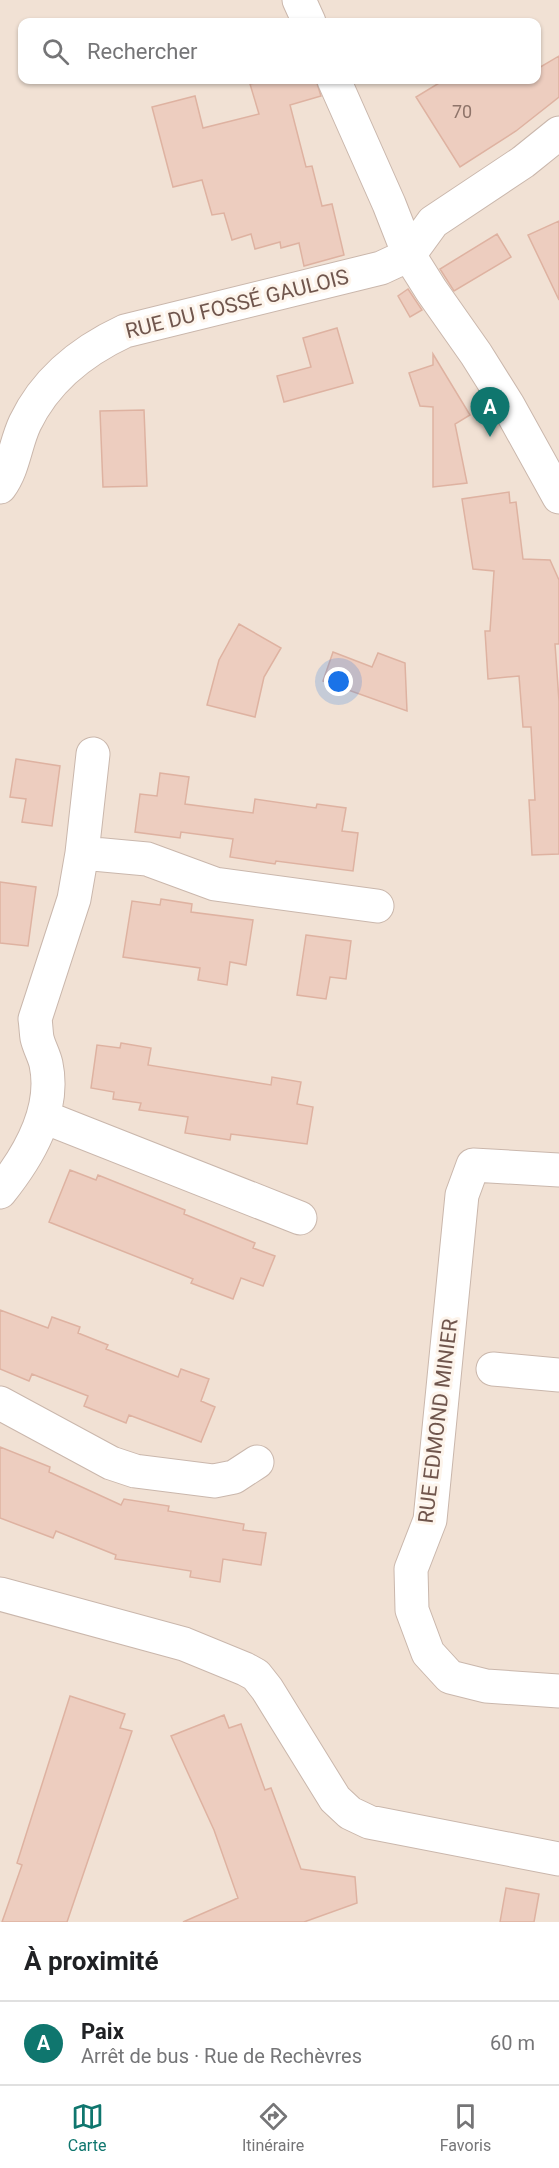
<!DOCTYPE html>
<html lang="fr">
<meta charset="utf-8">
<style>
:root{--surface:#fff;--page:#f2f2f2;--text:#202124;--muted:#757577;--line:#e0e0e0;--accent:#0f766e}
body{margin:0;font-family:Roboto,sans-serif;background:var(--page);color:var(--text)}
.you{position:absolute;left:339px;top:682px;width:21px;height:21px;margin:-15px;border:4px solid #fff;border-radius:50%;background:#1a73e8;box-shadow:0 0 0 9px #1a73e833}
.badge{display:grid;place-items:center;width:39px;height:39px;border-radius:50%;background:var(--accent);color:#fff;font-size:20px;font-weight:700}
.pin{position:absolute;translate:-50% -50px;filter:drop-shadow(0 2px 3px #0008)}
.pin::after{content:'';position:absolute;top:32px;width:21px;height:18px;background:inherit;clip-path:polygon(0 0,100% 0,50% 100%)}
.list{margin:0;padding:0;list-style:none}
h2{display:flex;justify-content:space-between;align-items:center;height:78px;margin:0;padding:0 24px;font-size:26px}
h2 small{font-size:20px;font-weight:400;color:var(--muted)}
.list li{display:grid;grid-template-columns:39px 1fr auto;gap:18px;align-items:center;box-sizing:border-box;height:84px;padding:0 24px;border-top:2px solid var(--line)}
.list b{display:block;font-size:22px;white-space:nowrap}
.list p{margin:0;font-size:20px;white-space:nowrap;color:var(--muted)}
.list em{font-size:20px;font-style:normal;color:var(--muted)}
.icon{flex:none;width:33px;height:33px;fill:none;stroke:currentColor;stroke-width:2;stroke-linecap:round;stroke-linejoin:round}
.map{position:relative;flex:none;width:559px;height:1922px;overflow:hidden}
.search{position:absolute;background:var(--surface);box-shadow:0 2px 4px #0004;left:18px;right:18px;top:18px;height:66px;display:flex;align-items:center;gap:15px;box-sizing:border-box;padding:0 21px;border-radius:12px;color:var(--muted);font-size:22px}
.sheet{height:162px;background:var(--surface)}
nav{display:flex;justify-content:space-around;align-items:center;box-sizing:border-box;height:84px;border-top:2px solid var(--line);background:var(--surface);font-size:16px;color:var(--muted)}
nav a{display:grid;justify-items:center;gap:3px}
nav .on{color:var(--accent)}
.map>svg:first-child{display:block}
</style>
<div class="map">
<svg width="559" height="1922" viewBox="0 0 559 1922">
<rect width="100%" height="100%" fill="#faf0e5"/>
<!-- residential -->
<path fill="#f1e1d4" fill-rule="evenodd" d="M0,0H559V1922H0ZM22,22H536V80H22Z"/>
<!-- building -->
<path fill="#edcdbf" stroke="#deb2a1" stroke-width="1.5" d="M559,56V97L516,131L460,167L416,97L444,80H537V69Z
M268,80H316L321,96L290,105L306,167L312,166L322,206L332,204L344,255L304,266L299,243L281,248L280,242L255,249L251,234L232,240L224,213L212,215L202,180L173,187L152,107L195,96L203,128L259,114L250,84Z
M559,221V300L528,235Z
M497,234L511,257L454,291L440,269Z
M408,289L422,310L410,317L398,296Z
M337,328L353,383L284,402L277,376L311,367L303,338Z
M433,354L470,415L455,424L467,483L433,487V407L420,406L409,373L433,365Z
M144,410L147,486L103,487L100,411Z
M509,492L510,503L516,502L523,559L550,560L559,580V644H555L559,701V854L532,855L529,800H535L531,727H523L519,676L488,679L485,631H490L494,571L473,569L462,499Z
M239,624L281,648L264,677L255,717L207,705L219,660Z
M333,652L372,667L378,653L405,663L407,711L323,681Z
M16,759L60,766L52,826L22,822L26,799L10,797Z
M160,773L189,777L185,804L253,813L255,799L316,808L317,804L346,808L342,831L358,833L353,871L276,861L275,864L230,857L233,839L181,832L180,838L135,832L140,794L157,796Z
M0,882L36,887L28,946L0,943Z
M161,899L192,904L191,912L253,920L246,965L230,962L227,985L198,980L200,968L123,957L132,901L160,905Z
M306,935L351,941L346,979L330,977L326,999L297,995Z
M121,1043L151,1048L148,1065L271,1085L272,1077L301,1082L297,1104L313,1107L307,1144L231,1134L230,1140L185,1133L188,1117L139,1110L141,1103L113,1099L114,1092L91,1088L97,1045L120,1048Z
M70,1170L96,1180L98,1175L185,1210L184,1214L255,1243L253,1248L275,1256L263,1286L241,1278L233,1299L191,1283L193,1279L49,1222Z
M0,1310L48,1328L52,1317L80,1327L78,1333L108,1345L106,1349L178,1377L181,1369L209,1379L201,1401L215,1407L201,1442L129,1415L126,1423L84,1406L88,1396L32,1374L29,1381L0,1369Z
M0,1447L50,1467L49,1472L121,1505L124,1499L169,1506L168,1511L244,1524L243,1530L266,1533L261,1565L223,1559L220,1582L190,1577L191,1571L115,1559L116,1555L56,1531L53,1538L0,1518Z
M70,1696L125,1714L120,1728L132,1731L67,1922H2L22,1865L17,1863Z
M224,1715L229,1728L241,1724L265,1790L271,1788L301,1869L355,1877L357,1903L304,1922H183L238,1898L214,1830L171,1736Z
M506,1888L539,1894L534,1922H500Z"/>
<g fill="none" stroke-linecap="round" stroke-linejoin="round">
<defs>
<path id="minor" d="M299,0L309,22
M334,80L389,204L409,255L431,290L476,354L508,405L559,497
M0,487C14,468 15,444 25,423C46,379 82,351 125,331L381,268L409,255L433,222L523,162L559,133
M82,853L147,859L215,884L377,906
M44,1117L300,1218
M559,1170L473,1165L462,1195L430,1520L411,1569L412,1610L428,1653L450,1677L486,1686L559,1691
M0,1192C28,1157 56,1111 46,1064C44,1055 39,1047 37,1038C36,1032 36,1025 35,1019L74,899L82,853L93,754
M493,1369L559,1375
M0,1403L111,1463L135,1471L214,1481L234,1477L257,1462
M0,1594L184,1644L245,1669L256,1675L267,1689L335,1799L350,1813L369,1822L559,1859"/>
</defs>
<!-- minor casing -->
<use href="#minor" stroke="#cab7ac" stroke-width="35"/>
<!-- minor -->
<use href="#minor" stroke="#fff" stroke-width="33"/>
</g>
<g text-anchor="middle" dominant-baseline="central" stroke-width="6" stroke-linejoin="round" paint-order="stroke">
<!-- number labels -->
<g font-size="18" fill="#8f746a">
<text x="462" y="111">70</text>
</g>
<!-- street labels -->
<g font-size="21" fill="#70564d" stroke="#fdf4eb">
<text transform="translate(237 304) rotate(-14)">RUE DU FOSSÉ GAULOIS</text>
<text transform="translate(438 1421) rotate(-83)">RUE EDMOND MINIER</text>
</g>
</g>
</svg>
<div class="you"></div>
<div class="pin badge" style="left:490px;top:437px">A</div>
<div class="search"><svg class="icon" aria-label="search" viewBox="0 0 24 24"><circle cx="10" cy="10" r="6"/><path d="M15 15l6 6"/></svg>Rechercher</div>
</div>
<section class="sheet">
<h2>À proximité<small></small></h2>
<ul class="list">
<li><span class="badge">A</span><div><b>Paix</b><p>Arrêt de bus · Rue de Rechèvres</p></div><em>60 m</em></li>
</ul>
</section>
<nav>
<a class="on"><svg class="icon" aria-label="map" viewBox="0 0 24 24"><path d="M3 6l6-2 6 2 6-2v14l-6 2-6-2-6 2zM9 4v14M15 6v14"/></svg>Carte</a>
<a><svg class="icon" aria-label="directions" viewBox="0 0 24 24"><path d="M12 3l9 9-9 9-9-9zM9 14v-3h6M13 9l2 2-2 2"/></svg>Itinéraire</a>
<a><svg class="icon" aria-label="saved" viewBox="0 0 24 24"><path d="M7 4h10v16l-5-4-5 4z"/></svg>Favoris</a>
</nav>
